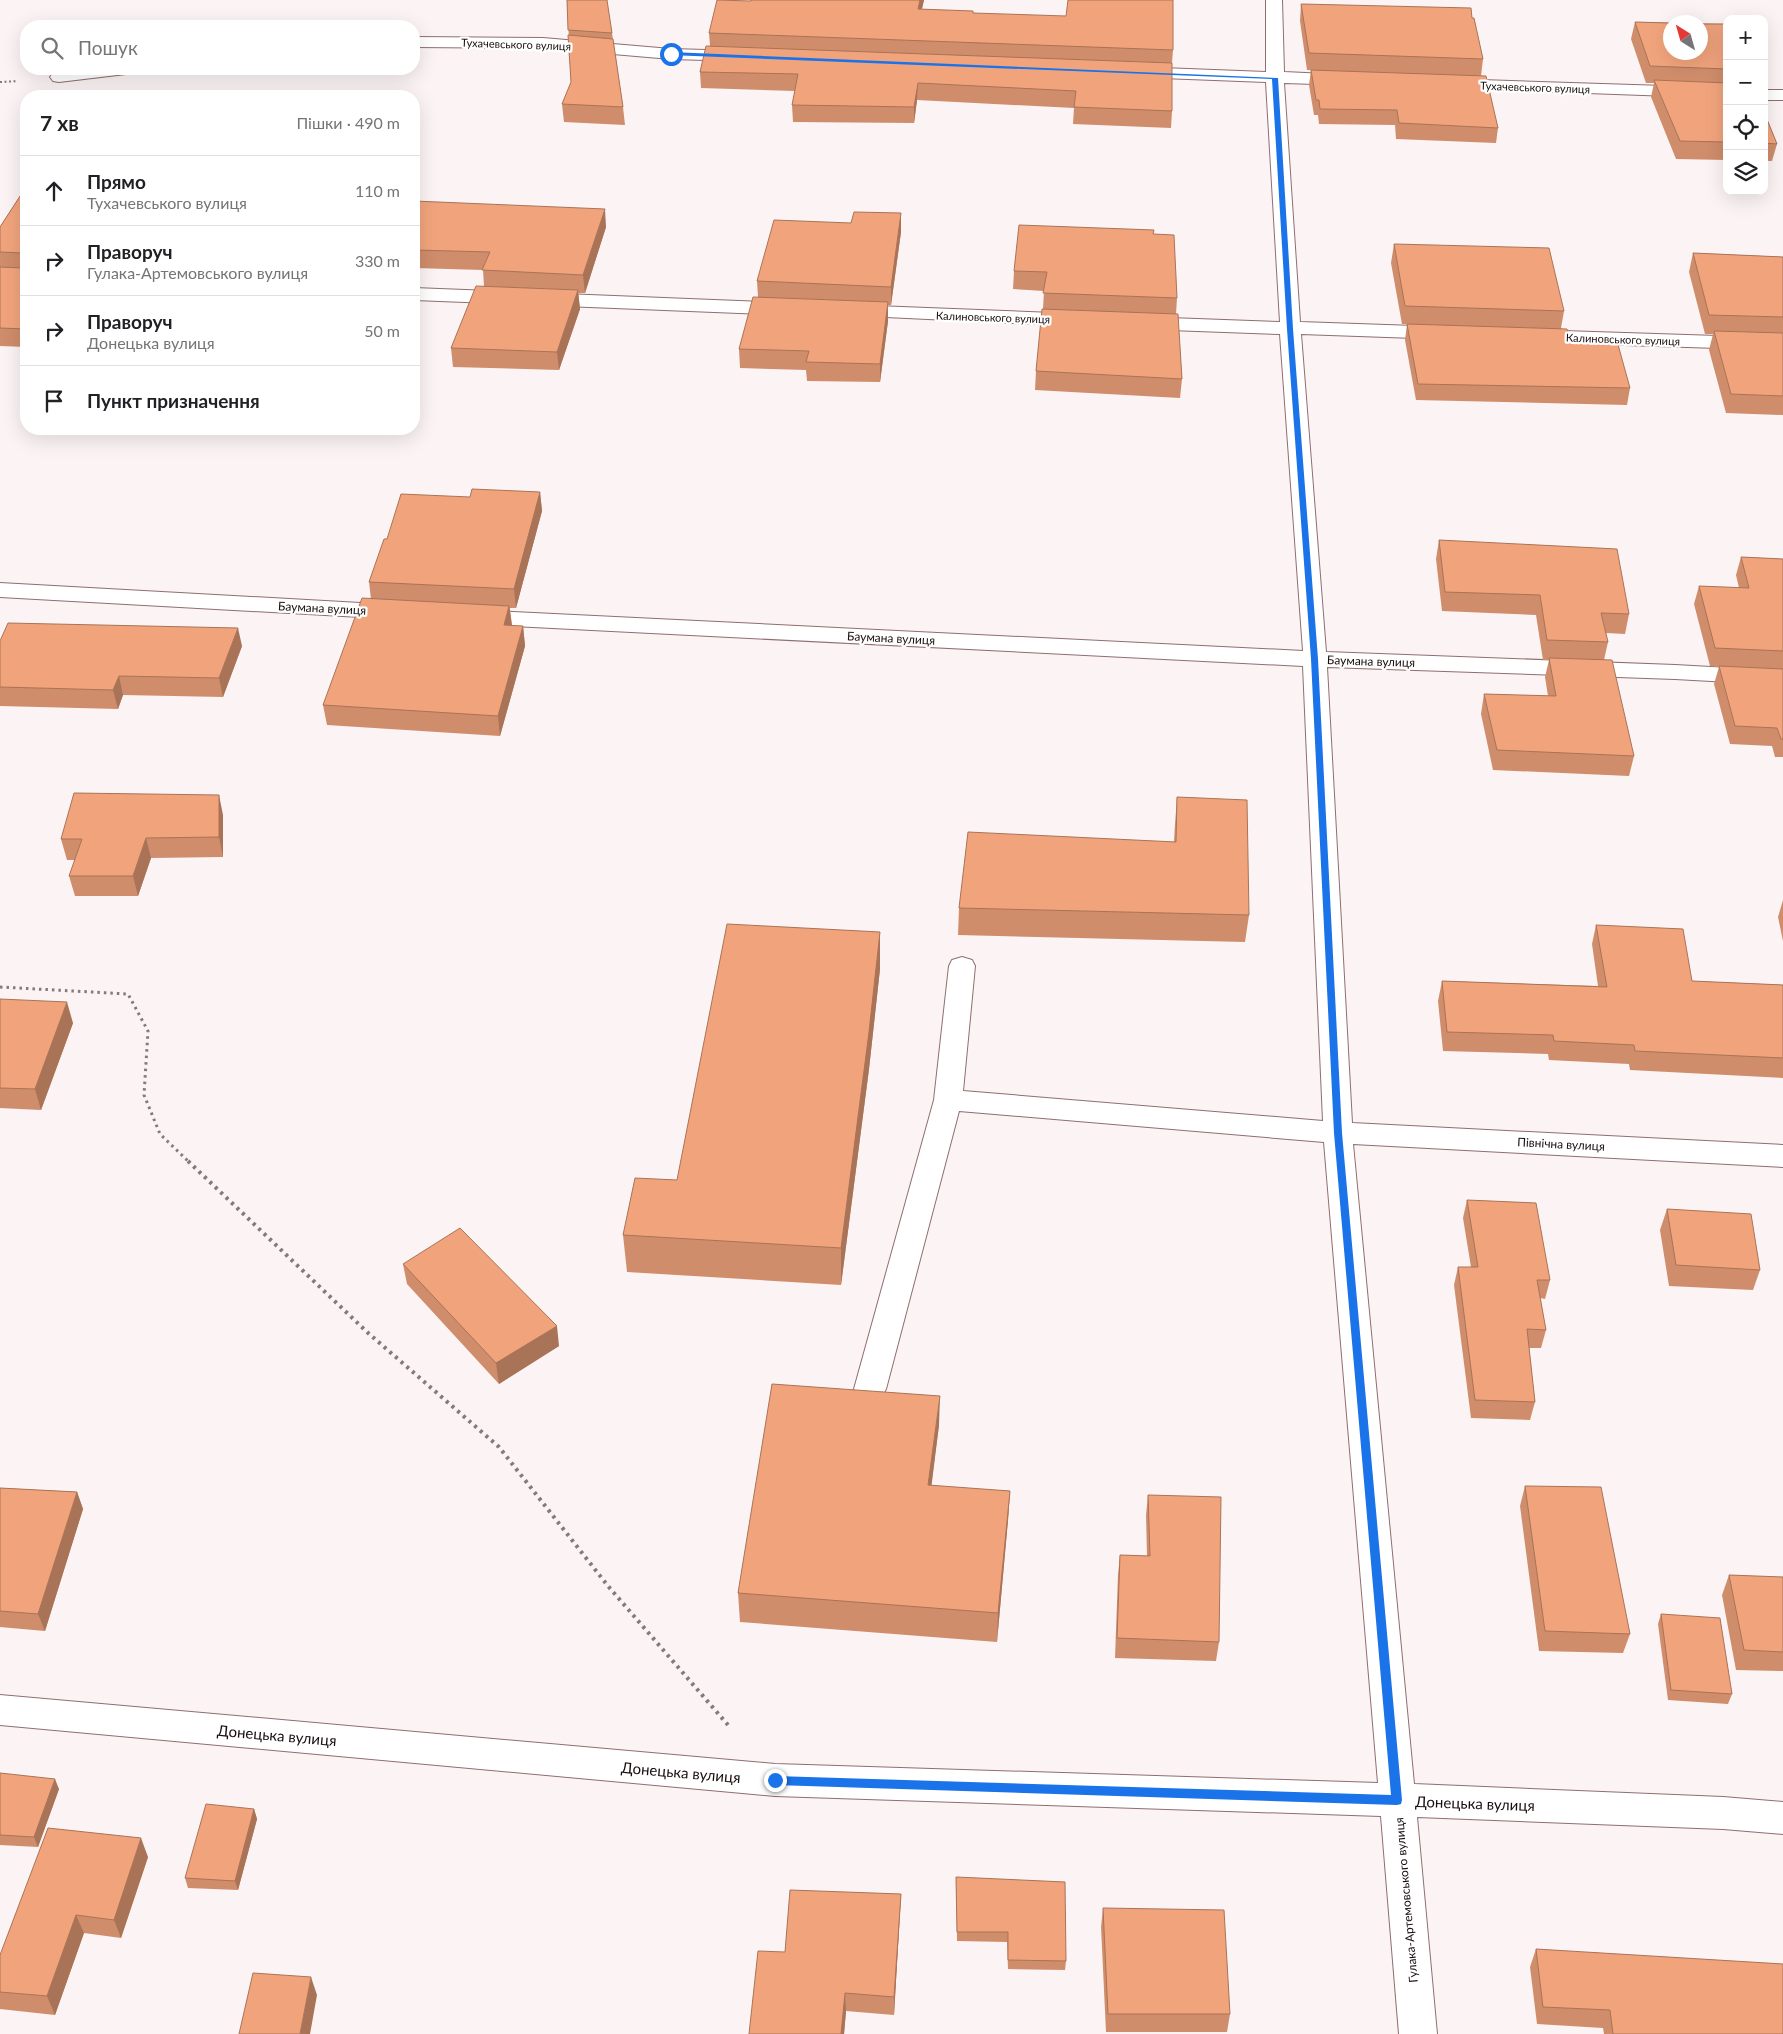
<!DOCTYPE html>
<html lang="uk">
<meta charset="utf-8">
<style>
:root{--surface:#fff;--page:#f6f6f6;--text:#202124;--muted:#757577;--line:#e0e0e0}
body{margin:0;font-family:Lato,sans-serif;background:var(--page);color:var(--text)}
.controls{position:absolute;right:15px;top:15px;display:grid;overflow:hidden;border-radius:10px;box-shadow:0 5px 20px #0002}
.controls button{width:45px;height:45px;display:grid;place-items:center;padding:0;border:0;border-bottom:1px solid var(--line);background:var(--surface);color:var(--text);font:25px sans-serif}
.compass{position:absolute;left:1663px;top:15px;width:45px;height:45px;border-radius:50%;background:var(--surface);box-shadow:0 5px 20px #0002;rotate:323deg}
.stop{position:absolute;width:15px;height:15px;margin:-11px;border:4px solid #1a73e8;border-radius:50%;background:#fff}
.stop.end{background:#1a73e8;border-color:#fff;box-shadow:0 1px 5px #0008}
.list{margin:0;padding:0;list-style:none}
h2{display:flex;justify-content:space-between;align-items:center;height:65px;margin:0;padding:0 20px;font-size:21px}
h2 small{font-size:16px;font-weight:400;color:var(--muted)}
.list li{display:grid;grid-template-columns:32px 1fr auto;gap:15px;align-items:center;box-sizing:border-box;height:70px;padding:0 20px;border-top:1px solid var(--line)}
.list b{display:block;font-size:19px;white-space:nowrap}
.list p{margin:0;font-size:16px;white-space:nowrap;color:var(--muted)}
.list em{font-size:16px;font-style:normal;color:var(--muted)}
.icon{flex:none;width:28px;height:28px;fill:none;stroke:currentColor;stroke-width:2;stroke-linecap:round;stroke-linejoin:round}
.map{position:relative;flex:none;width:1783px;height:2034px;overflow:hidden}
.search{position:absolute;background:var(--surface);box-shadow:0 5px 20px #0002;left:20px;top:20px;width:400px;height:55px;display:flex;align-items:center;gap:12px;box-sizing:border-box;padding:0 18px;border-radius:20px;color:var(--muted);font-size:19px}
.panel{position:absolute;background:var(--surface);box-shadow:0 5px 20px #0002;left:20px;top:90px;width:400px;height:345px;border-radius:20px}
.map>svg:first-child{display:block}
</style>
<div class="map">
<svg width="1783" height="2034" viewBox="0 0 1783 2034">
<rect width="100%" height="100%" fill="#fbf3f4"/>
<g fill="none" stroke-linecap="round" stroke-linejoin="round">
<defs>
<path id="minor" d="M1266,0H1282L1284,72L1348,75L1354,76L1357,80L1354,84L1348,85L1284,83L1300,322L1444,327L1451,329L1454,333L1451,337L1444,339L1301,334L1326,652L1675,665L1783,671V685L1675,679L1327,667L1352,1123L1783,1145V1167L1353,1144L1414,1784L1723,1797L1783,1802V1834L1723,1829L1417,1817L1437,2034H1399L1381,1816L775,1796L0,1725V1695L775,1764L1378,1783L1324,1142L959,1111L886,1389L881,1398L870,1402L859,1398L854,1389L934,1100L949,966L952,960L962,957L972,960L975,966L963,1091L1323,1121L1303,666L473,624L465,622L461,617L465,612L473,610L1303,651L1280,334L1142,329L1135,327L1132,323L1135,319L1142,317L1280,322L1266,82L1136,77L1130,76L1127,72L1130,68L1136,67L1266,72Z
M414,37L543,38L671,49L741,51L747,52L750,56L747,60L741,61L671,59L543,48L414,47Z
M84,69H135L132,73L126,74L59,82L53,81L50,77L53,73Z
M1451,79L1727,88V98L1445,88L1442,84L1445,80Z
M1764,90H1783V100H1764Z
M414,288L787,303L794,305L797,309L794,313L787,315L414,300Z
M850,305L1079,314L1086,316L1089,320L1086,324L1079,326L843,315L840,311L843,307Z
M1532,330L1783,338V350L1532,342L1525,340L1522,336L1525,332Z
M0,583L396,605L404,607L408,612L404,617L396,619L0,597Z"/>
</defs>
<!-- minor casing -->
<use href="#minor" stroke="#8f6e70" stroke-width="2"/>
<!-- path-far2 -->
<path stroke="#847a7b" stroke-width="2" stroke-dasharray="2 2.5" stroke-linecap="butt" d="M0,82L18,81"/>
<!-- path-far1 -->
<path stroke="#847a7b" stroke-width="3" stroke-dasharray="2.5 4" stroke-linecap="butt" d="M0,987L128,994L148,1031L144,1095L160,1134L189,1162"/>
<!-- path -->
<path stroke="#847a7b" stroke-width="4" stroke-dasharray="3 4.5" stroke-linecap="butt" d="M188,1161L367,1332L499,1447L608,1586L728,1725"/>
<!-- minor -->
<use href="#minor" fill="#fff" fill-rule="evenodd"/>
</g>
<!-- wall -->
<path fill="#cf8d6b" d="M567,0L612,33L623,107L625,125L564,122L562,104L571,82Z
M751,0H924L922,9L973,13L1173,50L1172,63V111L1171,128L1073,124L1074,108L917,100L914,123L793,122L792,105L795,91L701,88L700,72L710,46L709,33L751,1Z
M1301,4L1472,18L1483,59L1481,76L1498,128L1496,143L1396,139L1395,125L1319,124L1318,115H1314L1309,85L1311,70H1307L1300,21Z
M1635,22L1727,24V160L1676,159L1651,97L1654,83H1646L1631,39Z
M1764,112L1777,144L1772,161H1764Z
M26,187V347L0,346V227Z
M414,201L606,227L585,293H578L580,309L559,370L453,367L451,348L484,286L483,270L414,268Z
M901,213V232L891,305H888V321L880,382L807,381L806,370L740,368L739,349L758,297L757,281L851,223Z
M1153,234L1177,298L1176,314L1182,379L1180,398L1035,390L1036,371L1043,309L1044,291L1013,289L1014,271Z
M1394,244L1564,311L1561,328L1570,340L1630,388L1627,405L1416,400L1405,340L1407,324H1402L1391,263Z
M1693,253L1783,257V415L1726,413L1709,350L1713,334H1705L1689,272Z
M540,492L542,511L516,608H510L512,626H523L525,646L500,736L327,725L323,705L371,599L369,582L387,539L470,497Z
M1439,540L1629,614L1625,634L1606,633L1608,642L1604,660L1634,756L1629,776L1493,770L1481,714L1484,694L1548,696L1545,677L1549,660H1543L1536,615L1442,611L1436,559Z
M1741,557L1783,559V757H1775L1772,746L1730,744L1714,684L1719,667L1710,666L1694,604L1699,586L1739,588L1736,575Z
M0,641L242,646L223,697L123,695L118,709L0,706Z
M1177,797L1249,915L1245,942L958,935L959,908L1174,842L1175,824Z
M223,815V857L151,858L138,896H75L69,876L75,860H67L61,839Z
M1783,900V941L1778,917Z
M1596,925L1692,981L1783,985V1078L1630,1070L1629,1064L1549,1060L1548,1054L1443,1051L1438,1001L1442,981L1598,986L1592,944Z
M880,932V969L869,1069L841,1285L627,1272L623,1235L677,1180Z
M0,999L73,1023L41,1110L0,1108Z
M1467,1200L1550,1280L1545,1299L1540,1298L1546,1330L1541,1348H1529L1535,1402L1530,1420L1471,1418L1454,1285L1458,1267H1471L1463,1218Z
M1667,1209L1760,1270L1753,1290L1669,1286L1660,1230Z
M403,1264L559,1346L499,1384L407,1284Z
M939,1425L931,1486L1010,1491L1008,1520L997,1642L740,1622L738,1593Z
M1525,1486L1630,1634L1623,1653L1539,1651L1520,1506Z
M0,1488L77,1492L83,1509L45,1631L0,1627Z
M1148,1495L1219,1642L1216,1661L1115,1658L1118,1575L1120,1555L1147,1556L1146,1515Z
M1729,1575L1783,1577V1671L1736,1670L1722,1595Z
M1661,1614L1732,1694L1728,1704L1668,1700L1658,1624Z
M0,1773L59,1789L38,1847L0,1845Z
M254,1809L257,1819L238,1890L188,1888L185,1878Z
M148,1857L121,1938L84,1933L55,2015L0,2009V1955Z
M956,1877L1066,1961L1065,1970L1008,1969L1007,1942L957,1941Z
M901,1894L900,1912L894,2015L846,2011L844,2034H749L785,1952Z
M1103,1908L1230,2014L1227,2032H1106L1101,1927Z
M1536,1949L1783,2034H1604L1603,2028L1537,2024L1530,1967Z"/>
<!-- shaded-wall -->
<path fill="#a97357" d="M920,0H924L918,25V9Z
M918,83L917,100L914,123V107Z
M605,209L606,227L585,293L583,275Z
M901,213V232L891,305V287Z
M578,290L580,309L559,370L557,352Z
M888,302V321L880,382V364Z
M540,492L542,511L516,608L514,589Z
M509,606L512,626L504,625Z
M523,626L525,646L500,736L498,716Z
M238,628L242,646L223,697L219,678Z
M119,676L123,695L118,709L113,690Z
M219,795L223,815V857L219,837Z
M146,838L151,858L138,896L133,876Z
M880,932V969L869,1069L841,1285V1248Z
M67,1002L73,1023L41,1110L35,1089Z
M557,1326L559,1346L499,1384L496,1363Z
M940,1396L939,1425L928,1514V1485Z
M1010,1491L1008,1520L997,1642L998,1613Z
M77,1492L83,1509L45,1631L38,1614Z
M55,1779L59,1789L38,1847L34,1837Z
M254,1809L257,1819L238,1890L235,1881Z
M141,1838L148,1857L121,1938L114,1920Z
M901,1894L900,1912L894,2015V1997Z
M76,1915L84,1933L55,2015L47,1996Z
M311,1977L317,1995L310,2034H300Z
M845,1993L846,2011L844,2034H841Z"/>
<!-- building -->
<path fill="#f1a47c" stroke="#a97357" d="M567,0H607L612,33L568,30Z
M717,0L751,1V0H920L918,9L973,11V13L1066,16L1068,0H1173V50L709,33Z
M1301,4L1471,8L1472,18H1474L1483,59L1309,53Z
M1635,22L1670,23V52H1700V24H1727V69L1650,66Z
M568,35L613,39L623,107L562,104L571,82Z
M706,46L1172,63V111L1074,107L1076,91L918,83L914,107L792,105L798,74L700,72Z
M1311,70L1486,76L1498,128L1399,123L1397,110L1320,109L1319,100H1316Z
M1654,80L1727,83V142L1680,141Z
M1764,112L1777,144L1764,143Z
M26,187V329L0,328V267L23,268V253L0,252V227Z
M414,201L605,209L583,275L482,270L490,252L414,250Z
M854,212L901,213L891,287L757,281L774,220L851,223Z
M1019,225L1154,230L1153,234L1174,235L1177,298L1043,293L1047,272L1014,271Z
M1394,244L1549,248L1564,311L1405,306Z
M1693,253L1783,257V317L1709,315Z
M476,286L578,290L557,352L451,348Z
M753,297L888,302L880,364L806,362L809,351L739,349Z
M1042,309L1178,314L1182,379L1036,371Z
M1407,324L1567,329L1570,340L1617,341L1630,388L1418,384Z
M1714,331L1783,333V396L1731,394Z
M472,489L540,492L514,589L369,582L384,539H387L401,494L470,497Z
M1439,540L1617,549L1629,614L1601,613L1608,642L1547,640L1540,595L1445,592Z
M1741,557L1783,559V651L1715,648L1699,586L1749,588Z
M362,598L509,606L504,625L523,626L498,716L323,705Z
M8,623L238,628L219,678L119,676L113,690L0,687V641Z
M1549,658L1612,660L1634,756L1497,750L1484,694L1556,696Z
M1719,666L1783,669V739H1781L1777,728L1735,726Z
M74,793L219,795V837L146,838L133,876H69L82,839H61Z
M1177,797L1247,800L1249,915L959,908L968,832L1176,842Z
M727,924L880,932L869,1032L841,1248L623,1235L635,1178L677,1180Z
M1596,925L1683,929L1692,981L1783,985V1058L1635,1051L1634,1045L1554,1041L1553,1035L1447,1032L1442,981L1607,987Z
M0,999L67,1002L35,1089L0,1088Z
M1467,1200L1536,1203L1550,1280H1537L1546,1330L1527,1329L1535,1402L1475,1400L1458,1267H1478Z
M1667,1209L1751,1214L1760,1270L1676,1265Z
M460,1228L557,1326L496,1363L403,1264Z
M772,1384L940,1396L928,1485L1010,1491L998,1613L738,1593Z
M1525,1486L1601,1487L1630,1634L1545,1631Z
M0,1488L77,1492L38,1614L0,1611Z
M1148,1495L1221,1497L1219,1642L1117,1638L1120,1555L1150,1556Z
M1729,1575L1783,1577V1652L1744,1650Z
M1661,1614L1720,1618L1732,1694L1671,1690Z
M0,1773L55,1779L34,1837L0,1835Z
M206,1804L254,1809L235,1881L185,1878Z
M48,1828L141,1838L114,1920L76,1915L47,1996L0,1992V1955Z
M956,1877L1065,1882L1066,1961L1008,1960V1932H957Z
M790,1890L901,1894L894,1997L845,1993L841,2034H749L758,1951L785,1952Z
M1103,1908L1224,1910L1230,2014H1108Z
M1536,1949L1783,1964V2034H1613L1610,2010L1543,2007Z
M253,1973L311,1977L300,2034H239Z"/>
<!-- route -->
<path fill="#1a73e8" d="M671,52L1278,78L1293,329L1318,659L1342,1133L1402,1800L1401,1804L1397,1805L775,1785L770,1780L775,1776L1391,1795L1334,1133L1311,659L1287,329L1272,79L669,55Z"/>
<g text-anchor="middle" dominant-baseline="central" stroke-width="4.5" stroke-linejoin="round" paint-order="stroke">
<!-- far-street labels -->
<g font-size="11" fill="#190d0e" stroke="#fff">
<text transform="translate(516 44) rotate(2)">Тухачевського вулиця</text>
<text transform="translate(1535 87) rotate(2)">Тухачевського вулиця</text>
<text transform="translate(993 317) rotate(2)">Калиновського вулиця</text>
<text transform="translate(1623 339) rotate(2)">Калиновського вулиця</text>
</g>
<!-- street labels -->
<g font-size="12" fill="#190d0e" stroke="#fff">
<text transform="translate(322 608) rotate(3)">Баумана вулиця</text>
<text transform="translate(891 638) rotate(3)">Баумана вулиця</text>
<text transform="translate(1371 661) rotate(2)">Баумана вулиця</text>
<text transform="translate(1561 1144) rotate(3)">Північна вулиця</text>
<text transform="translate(1406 1900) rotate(-95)">Гулака-Артемовського вулиця</text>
</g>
<!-- near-street labels -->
<g font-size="15" fill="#190d0e" stroke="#fff">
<text transform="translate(277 1735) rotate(5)">Донецька вулиця</text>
<text transform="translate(681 1772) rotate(5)">Донецька вулиця</text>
<text transform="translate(1475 1803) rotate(2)">Донецька вулиця</text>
</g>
</g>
</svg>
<div class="controls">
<button>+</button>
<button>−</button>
<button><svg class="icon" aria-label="locate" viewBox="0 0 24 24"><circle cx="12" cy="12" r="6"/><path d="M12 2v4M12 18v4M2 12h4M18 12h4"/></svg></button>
<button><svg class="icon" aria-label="layers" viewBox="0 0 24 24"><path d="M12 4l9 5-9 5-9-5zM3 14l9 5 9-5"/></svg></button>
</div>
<svg class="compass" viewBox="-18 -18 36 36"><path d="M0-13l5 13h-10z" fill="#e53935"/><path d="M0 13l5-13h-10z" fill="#757577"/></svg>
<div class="stop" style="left:671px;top:54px"></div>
<div class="stop end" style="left:775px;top:1780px"></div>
<div class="search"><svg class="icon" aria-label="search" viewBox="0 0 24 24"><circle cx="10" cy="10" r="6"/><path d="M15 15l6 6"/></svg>Пошук</div>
<section class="panel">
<h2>7 хв<small>Пішки · 490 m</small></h2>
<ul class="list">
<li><svg class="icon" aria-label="ahead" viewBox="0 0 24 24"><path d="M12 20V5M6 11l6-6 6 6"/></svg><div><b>Прямо</b><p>Тухачевського вулиця</p></div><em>110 m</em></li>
<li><svg class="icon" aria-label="right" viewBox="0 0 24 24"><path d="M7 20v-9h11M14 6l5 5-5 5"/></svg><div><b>Праворуч</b><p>Гулака-Артемовського вулиця</p></div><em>330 m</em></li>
<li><svg class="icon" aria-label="right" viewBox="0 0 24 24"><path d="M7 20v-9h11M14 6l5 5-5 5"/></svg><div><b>Праворуч</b><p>Донецька вулиця</p></div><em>50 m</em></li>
<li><svg class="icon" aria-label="arrive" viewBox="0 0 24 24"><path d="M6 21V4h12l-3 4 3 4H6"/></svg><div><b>Пункт призначення</b></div></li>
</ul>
</section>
</div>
